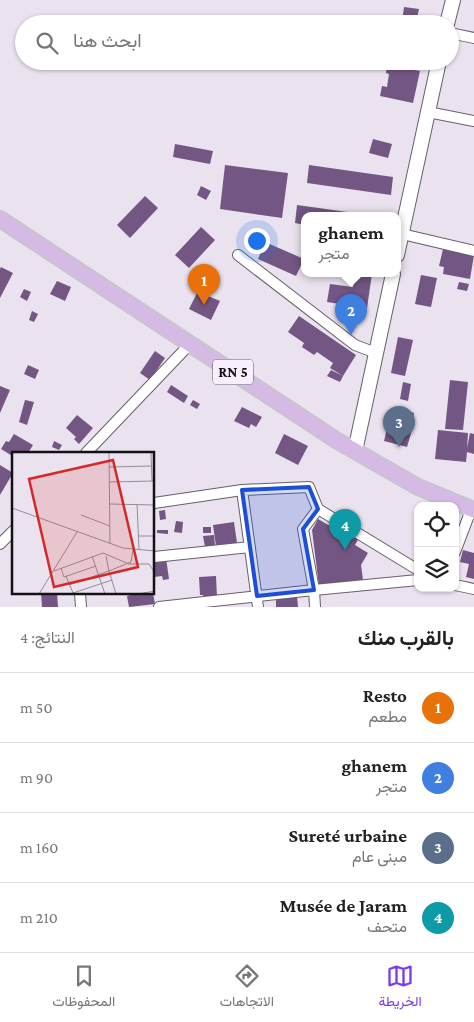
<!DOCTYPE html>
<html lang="ar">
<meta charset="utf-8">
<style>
:root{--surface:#fff;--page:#f2f2f2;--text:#222;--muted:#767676;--line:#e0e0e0;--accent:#7c3aed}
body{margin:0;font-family:"Crimson Pro",Vazirmatn,serif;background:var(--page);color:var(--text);direction:rtl}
.controls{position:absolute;right:15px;bottom:15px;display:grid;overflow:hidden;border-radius:10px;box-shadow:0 1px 4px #0004}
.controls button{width:45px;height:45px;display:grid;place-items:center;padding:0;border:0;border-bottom:1px solid var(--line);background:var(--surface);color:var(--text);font:25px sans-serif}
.you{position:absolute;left:256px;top:240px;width:18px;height:18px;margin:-12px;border:4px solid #fff;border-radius:50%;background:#1a73e8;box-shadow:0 0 0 8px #1a73e833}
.badge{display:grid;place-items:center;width:32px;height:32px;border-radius:50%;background:var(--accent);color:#fff;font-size:16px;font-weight:700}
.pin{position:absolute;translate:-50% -41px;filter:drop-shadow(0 1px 2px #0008)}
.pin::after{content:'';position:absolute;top:26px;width:18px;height:15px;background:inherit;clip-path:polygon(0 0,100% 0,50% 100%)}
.popup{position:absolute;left:301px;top:212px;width:100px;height:65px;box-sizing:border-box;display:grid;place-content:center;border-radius:10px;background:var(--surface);filter:drop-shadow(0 1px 4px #0005);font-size:16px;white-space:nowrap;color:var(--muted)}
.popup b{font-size:19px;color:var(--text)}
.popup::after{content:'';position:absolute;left:50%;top:100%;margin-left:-10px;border:10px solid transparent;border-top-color:var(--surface)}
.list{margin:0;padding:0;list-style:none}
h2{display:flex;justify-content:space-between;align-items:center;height:65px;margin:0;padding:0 20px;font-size:21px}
h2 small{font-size:16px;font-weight:400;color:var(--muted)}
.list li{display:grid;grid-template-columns:32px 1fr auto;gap:15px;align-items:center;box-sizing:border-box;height:70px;padding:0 20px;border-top:1px solid var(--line)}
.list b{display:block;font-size:19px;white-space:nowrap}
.list p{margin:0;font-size:16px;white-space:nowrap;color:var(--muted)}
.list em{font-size:16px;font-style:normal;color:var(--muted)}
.icon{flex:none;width:28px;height:28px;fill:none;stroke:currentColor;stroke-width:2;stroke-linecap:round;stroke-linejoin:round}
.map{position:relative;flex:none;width:474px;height:607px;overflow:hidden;direction:ltr}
.search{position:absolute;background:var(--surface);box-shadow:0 1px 4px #0004;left:15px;right:15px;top:15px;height:55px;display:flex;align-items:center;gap:12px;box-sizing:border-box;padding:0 18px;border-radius:28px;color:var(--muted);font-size:19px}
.sheet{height:345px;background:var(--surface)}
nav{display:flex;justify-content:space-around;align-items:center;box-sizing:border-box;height:70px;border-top:1px solid var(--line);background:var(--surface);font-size:14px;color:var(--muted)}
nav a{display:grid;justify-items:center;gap:2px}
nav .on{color:var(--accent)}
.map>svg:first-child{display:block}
</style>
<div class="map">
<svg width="474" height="607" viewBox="0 0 474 607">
<rect width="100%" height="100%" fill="#eae2ee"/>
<!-- building -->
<path fill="#735683" d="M404,7L419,9L417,18L409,16L408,23L402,22Z
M387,65L420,71L413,103L380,96L382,86L387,87L389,74L386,73Z
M373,139L392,144L388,158L369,153Z
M175,144L213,151L210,164L173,157Z
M225,165L288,173L282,218L220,209Z
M309,165L393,177L391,195L307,183Z
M201,186L211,191L206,200L197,195Z
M145,196L158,208L130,238L117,225Z
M297,205L369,215V216H305V225L295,223Z
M201,227L215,240L189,268L175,255Z
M265,242L304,259L296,276L258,259Z
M443,249L474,255L470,279L443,274L444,267L439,266Z
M1,267L13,273L0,298V269Z
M355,274H372L367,308L327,302L330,284L353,287Z
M421,275L437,278L431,307L415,304Z
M57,281L71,287L65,301L50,294Z
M459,282L469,284L467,291L457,289Z
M200,287L210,292L208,296L220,301L211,320L189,309Z
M24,289L31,292L27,301L20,297Z
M32,311L38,314L34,322L29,320Z
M299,316L356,355L343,376L330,368L333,363L317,352L314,355L302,347L304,343L288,332Z
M398,337L413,340L405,376L391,373Z
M155,351L165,358L150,380L140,373Z
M28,365L39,370L35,379L24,374Z
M331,370L343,376L340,382L327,376Z
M450,380L468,382L463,430L445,429Z
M403,382L411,384L408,401L400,399Z
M171,385L188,396L184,403L167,392Z
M0,386L10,390L0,413Z
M25,400L34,402L27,425L19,422Z
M193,400L200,404L197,409L190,405Z
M242,407L262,417L256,427L251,424L249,428L234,421Z
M395,407L414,413L411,425L391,419Z
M77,415L93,428L79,444L74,439L76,437L66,428Z
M388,424L412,430L407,447L384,441Z
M438,430L468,433L467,448L470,433L474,434V454L467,452L466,462L435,459Z
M14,434L33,445L28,453H14V457L1,449L6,441L9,442Z
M284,434L308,446L298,465L275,453Z
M54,441L62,445L59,450L52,447Z
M0,465L13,473L0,495Z
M165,510L166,519L160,520L159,511Z
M318,519L342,533L344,529L359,538L355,545L368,553L361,565L363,580L319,586L312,530Z
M176,521L183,522L182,533L174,532Z
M234,522L237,543L216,546L213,525Z
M203,527H211V533H203Z
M157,530H168V534L157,533Z
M214,535L215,545L205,547L203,536Z
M463,550L474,553V579L466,577L469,564L460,562Z
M166,558L169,579L163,580L162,576L154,577V560Z
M216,576L217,598L204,599L203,595H200L199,577Z
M41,593H57L58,607H42Z
M136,593H153L155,604L129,607L127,596Z
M297,596L298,607H276V598Z"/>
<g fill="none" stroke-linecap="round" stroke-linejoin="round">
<defs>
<path id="street" d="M450,33L474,38
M428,112L474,121
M402,234L474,251
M238,255L355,345L376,353
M86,453L190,344
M242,490L258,607
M154,503L242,490L309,487L318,509L418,570
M0,544L14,530
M455,552L471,510
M154,557L250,547
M455,585L474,589
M80,593L81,607
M159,607L314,590L303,529L318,509
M315,607L314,590L418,580"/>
<path id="secondary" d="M447,24L453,0
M397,255L439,61
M355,451L393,274"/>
<path id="primary" d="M0,219L336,440L418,487L474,510"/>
</defs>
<!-- street casing -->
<use href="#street" stroke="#66606a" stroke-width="12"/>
<!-- secondary casing -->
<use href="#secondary" stroke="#66606a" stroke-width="16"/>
<!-- primary casing -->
<use href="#primary" stroke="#c6c6c7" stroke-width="18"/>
<!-- street -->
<use href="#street" stroke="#fff" stroke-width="10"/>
<!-- secondary -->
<use href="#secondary" stroke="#fff" stroke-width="14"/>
<!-- primary -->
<use href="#primary" stroke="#d5bae5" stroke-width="15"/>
</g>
<!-- marked area -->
<path fill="#1d4ed8" fill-opacity="0.2" stroke="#1d4ed8" stroke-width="4" stroke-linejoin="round" d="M309,487L318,509L303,529L314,590L257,596L242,490Z"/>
<g text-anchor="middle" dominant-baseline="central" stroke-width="4" stroke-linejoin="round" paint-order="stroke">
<!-- shield labels -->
<rect fill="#f7effc" stroke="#57545a" stroke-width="1" x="213" y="359.5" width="40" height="25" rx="4"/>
<g font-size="15" font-weight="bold" fill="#131115">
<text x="233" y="372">RN 5</text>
</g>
</g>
<!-- overview -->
<g transform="translate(12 452)">
<rect width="142" height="142" fill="#eae2ee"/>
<path fill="none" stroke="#948e97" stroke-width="1" d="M97,0L98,91M139,0L140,29M97,15L140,14M97,30L143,29M98,52L143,53M125,52L127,97M0,56L111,96L143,99M69,63L98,74M126,84H143M80,104L93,142M49,116L52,125L84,114M42,119L91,101L117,112H137L143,121M54,124L61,141L100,128M57,133L97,119L94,104M27,142L65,80M104,142L97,119L119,110L121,98M126,142L143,139"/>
<path fill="#d62828" fill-opacity="0.15" stroke="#d62828" stroke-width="2.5" d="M101,8L126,115L42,135L17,27Z"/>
<rect width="142" height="142" fill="none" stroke="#131115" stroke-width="2.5"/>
</g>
</svg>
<div class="controls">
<button><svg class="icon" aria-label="locate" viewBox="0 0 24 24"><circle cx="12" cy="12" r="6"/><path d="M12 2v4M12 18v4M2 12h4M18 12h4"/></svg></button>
<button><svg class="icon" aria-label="layers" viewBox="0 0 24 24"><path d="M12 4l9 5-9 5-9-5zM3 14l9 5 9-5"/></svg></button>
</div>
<div class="you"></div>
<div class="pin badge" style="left:204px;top:305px;background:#e8710a">1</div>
<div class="pin badge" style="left:351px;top:335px;background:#3f7fe0">2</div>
<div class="popup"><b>ghanem</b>متجر</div>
<div class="pin badge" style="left:399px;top:447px;background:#5c6f8a">3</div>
<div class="pin badge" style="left:345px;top:550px;background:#0f9aa8">4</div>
<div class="search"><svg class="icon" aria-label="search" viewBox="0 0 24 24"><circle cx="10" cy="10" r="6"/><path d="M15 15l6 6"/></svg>ابحث هنا</div>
</div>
<section class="sheet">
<h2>بالقرب منك<small>النتائج: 4</small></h2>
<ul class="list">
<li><span class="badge" style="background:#e8710a">1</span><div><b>Resto</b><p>مطعم</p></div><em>50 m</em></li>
<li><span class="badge" style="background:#3f7fe0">2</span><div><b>ghanem</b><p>متجر</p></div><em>90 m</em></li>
<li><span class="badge" style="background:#5c6f8a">3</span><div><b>Sureté urbaine</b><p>مبنى عام</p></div><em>160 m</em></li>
<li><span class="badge" style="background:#0f9aa8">4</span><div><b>Musée de Jaram</b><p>متحف</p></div><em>210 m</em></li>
</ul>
</section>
<nav>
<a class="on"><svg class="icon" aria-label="map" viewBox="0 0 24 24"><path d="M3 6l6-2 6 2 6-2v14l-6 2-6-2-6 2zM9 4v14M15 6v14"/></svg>الخريطة</a>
<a><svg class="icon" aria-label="directions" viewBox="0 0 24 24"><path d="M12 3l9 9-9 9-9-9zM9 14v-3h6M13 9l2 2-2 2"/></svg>الاتجاهات</a>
<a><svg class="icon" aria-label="saved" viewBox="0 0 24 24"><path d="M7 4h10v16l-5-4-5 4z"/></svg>المحفوظات</a>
</nav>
